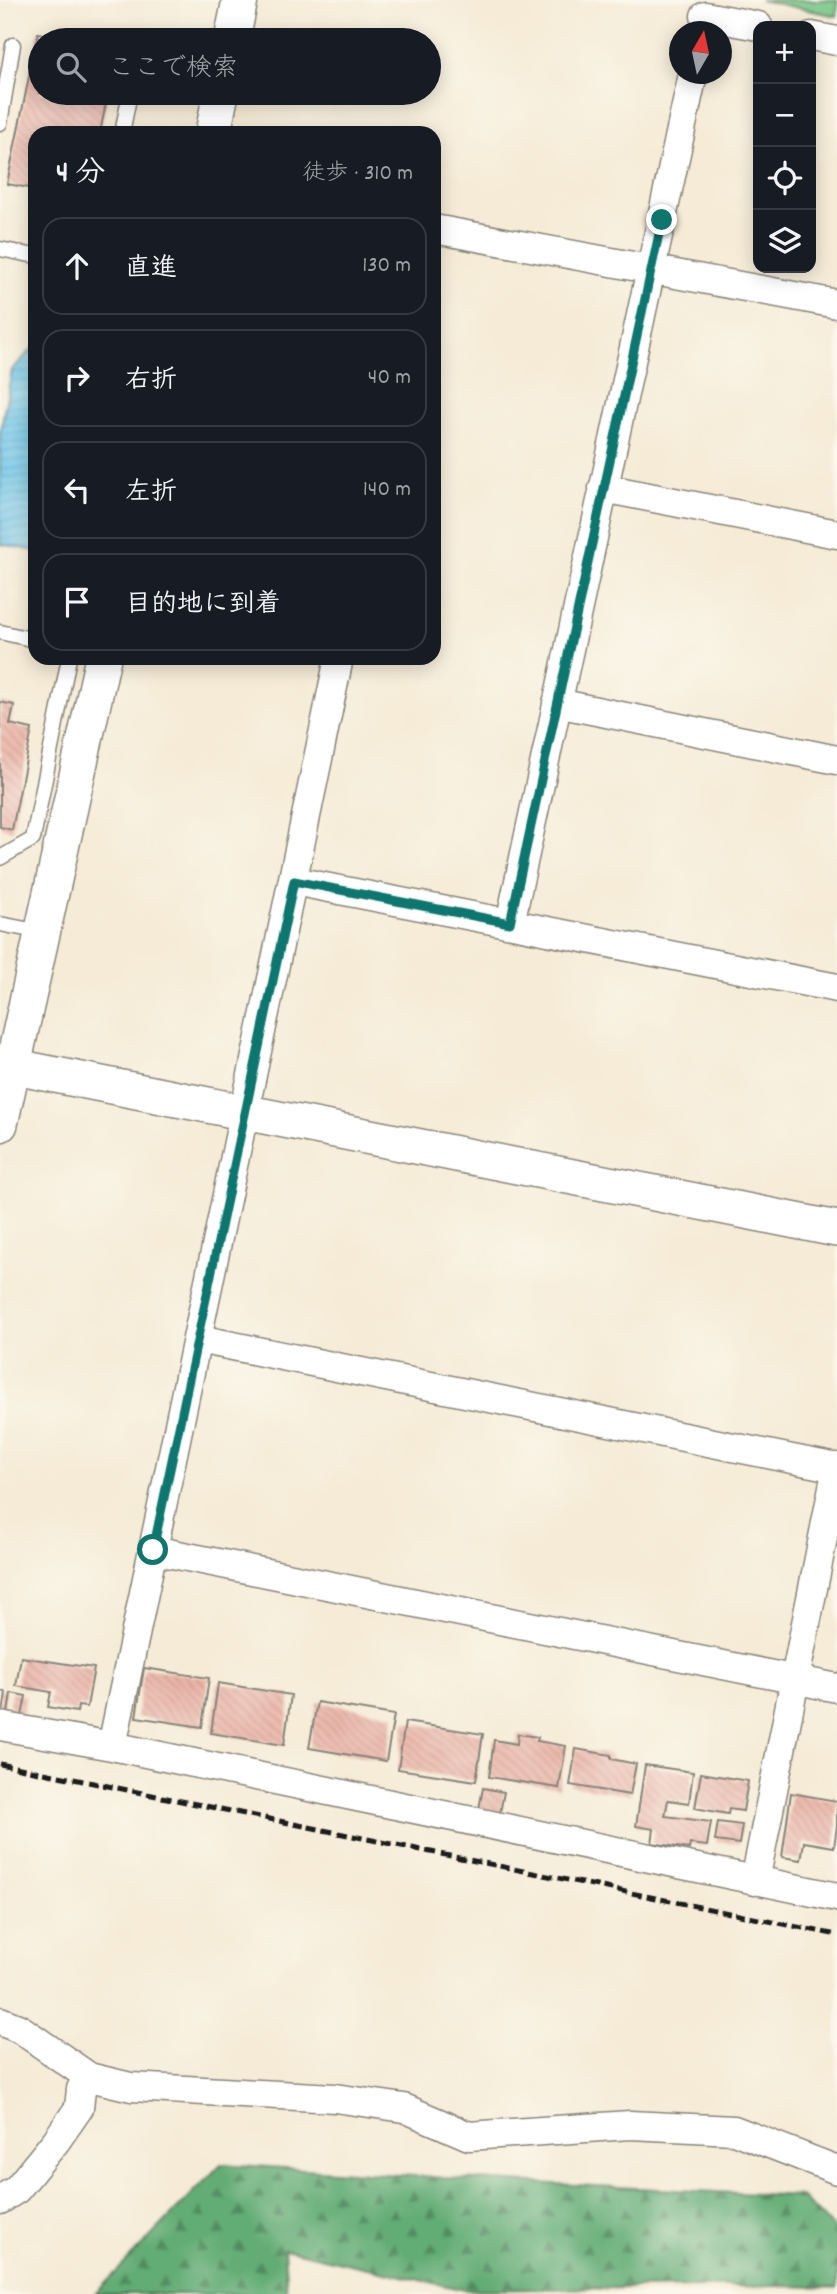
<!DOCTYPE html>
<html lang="ja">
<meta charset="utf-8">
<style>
:root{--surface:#171b24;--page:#20242c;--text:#f1f3f6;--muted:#9ea1a6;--line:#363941}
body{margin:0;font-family:Dekko,"Klee One",sans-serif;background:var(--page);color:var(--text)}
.controls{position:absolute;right:21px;top:21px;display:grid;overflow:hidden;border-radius:14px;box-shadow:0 4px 18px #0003}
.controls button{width:63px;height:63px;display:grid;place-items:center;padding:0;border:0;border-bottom:2px solid var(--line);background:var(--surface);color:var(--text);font:35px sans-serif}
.compass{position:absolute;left:669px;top:21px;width:63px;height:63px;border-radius:50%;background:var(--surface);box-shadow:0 4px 18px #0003;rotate:9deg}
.stop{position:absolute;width:21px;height:21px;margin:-16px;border:5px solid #0f766e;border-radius:50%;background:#fff}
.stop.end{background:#0f766e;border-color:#fff;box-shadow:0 2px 7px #0008}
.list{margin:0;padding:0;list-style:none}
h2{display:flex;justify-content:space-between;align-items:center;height:91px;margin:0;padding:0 28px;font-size:30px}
h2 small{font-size:23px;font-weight:400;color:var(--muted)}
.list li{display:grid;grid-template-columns:46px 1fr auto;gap:21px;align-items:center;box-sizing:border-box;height:98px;margin:0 14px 14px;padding:0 14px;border:2px solid var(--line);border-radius:21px}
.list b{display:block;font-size:26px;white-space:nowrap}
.list em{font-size:23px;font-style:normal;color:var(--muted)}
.icon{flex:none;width:38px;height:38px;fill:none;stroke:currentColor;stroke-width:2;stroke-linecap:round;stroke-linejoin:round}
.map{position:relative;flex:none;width:837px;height:2294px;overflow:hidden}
.search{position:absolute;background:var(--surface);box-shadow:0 4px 18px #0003;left:28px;top:28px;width:413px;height:77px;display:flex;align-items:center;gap:18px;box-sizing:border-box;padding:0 24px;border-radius:38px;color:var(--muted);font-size:26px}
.panel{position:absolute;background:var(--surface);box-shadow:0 4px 18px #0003;left:28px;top:126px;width:413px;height:539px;border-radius:21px}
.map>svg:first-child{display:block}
</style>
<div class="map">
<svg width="837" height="2294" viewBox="0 0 837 2294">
<defs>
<pattern id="grass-tufts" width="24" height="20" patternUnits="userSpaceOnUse" patternTransform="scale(1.75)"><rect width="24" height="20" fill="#78c788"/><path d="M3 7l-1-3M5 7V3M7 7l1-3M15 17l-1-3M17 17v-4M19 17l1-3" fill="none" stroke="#67aa75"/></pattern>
<pattern id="forest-firs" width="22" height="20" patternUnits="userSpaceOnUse" patternTransform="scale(1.75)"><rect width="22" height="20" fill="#62ac74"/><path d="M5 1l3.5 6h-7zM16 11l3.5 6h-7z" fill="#508b5e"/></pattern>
<pattern id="water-rules" width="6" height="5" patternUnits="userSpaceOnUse" patternTransform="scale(1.75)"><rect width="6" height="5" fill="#6bc4e9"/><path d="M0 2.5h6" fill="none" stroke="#5ca8c7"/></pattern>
<pattern id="building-back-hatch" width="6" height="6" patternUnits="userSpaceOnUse" patternTransform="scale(1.75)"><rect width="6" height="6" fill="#ebb4a8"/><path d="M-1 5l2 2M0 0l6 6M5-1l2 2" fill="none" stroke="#c99a90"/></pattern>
</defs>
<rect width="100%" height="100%" fill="#fbf7ec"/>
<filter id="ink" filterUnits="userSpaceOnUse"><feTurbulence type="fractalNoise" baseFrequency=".0143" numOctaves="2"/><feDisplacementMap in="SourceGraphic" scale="14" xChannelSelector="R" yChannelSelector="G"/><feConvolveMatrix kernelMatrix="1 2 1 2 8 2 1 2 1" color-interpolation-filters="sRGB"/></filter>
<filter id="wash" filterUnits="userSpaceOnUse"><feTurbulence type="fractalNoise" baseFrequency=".00686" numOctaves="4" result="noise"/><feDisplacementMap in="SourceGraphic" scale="28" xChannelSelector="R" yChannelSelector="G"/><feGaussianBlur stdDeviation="1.57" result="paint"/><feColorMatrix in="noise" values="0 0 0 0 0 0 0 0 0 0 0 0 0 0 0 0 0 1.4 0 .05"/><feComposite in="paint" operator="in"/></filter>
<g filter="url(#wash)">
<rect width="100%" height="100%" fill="#f5ebd6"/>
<!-- grass -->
<path fill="url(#grass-tufts)" stroke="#4a7252" stroke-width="2" d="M760,0H837V16Z"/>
<!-- forest -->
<path fill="url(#forest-firs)" stroke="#3f6448" stroke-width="2" d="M221,2164L495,2181L800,2196L837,2231V2288L787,2286L464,2290L284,2249L287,2294H95Z"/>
<!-- water -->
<path fill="url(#water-rules)" stroke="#447082" stroke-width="2" d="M35,346V551L0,544V433L12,370Z"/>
<g id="blocks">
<!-- building -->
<path fill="url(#building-back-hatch)" d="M38,33L65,39L40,40V93H108L100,133H35V189L7,184Z
M0,702L14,705L10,724L32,729L12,830L0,827Z
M21,1657L94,1668L87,1707L78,1706L77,1712L48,1707L51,1692L16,1686Z
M144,1668L209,1678L202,1727L136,1717Z
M218,1683L291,1695L284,1745L211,1733Z
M0,1691L6,1692L3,1714L0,1713Z
M11,1693L26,1696L22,1716L8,1714Z
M317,1702L394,1715L386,1761L309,1748Z
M405,1722L483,1734L476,1781L398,1769Z
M518,1734L538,1737L537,1741L566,1746L559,1788L489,1777L494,1740L517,1744Z
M576,1749L611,1755V1759L636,1764L630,1795L570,1785Z
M645,1765L693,1772L689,1803L668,1800L665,1816L711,1822L707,1846L690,1844L689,1849L652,1843L654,1829L636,1826Z
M701,1773L748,1781L743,1811L729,1809L728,1814L695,1808Z
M483,1788L504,1792L500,1813L479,1809Z
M791,1793L837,1801V1826L834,1847L804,1842L801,1860L782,1857Z
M718,1822L742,1825L739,1844L715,1841Z"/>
</g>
</g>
<g filter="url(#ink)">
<use href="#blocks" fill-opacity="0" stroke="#888479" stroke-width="2"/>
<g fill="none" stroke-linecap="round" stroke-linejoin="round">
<defs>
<path id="service" d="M0,123L13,45
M122,133L130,93
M0,249L35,256
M0,632L35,640
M0,858L33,839L69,658
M0,924L41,932"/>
<path id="minor" d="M705,16L758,26
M811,36L837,41
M434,229L837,304
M603,488L837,534
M557,703L837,760
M294,881L837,988
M510,923L693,74
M198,1339L837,1468
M153,1550L837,1688
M0,1726L112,1746L837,1897
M112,1746L339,658
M755,1881L837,1467
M0,2021L20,2029L89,2077L131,2087L335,2098L404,2108L469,2136L630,2125L734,2130L837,2170
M0,2200L17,2189L56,2141L79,2108L81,2089L89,2077"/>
<path id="tertiary" d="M232,40L240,0
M213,133L221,93
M0,1064L837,1229
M0,1124L103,658"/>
</defs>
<!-- service casing -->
<use href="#service" stroke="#888479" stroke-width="17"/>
<!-- minor casing -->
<use href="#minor" stroke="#888479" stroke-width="31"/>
<!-- tertiary casing -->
<use href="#tertiary" stroke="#888479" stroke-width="38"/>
<!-- service -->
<use href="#service" stroke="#fff" stroke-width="14"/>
<!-- minor -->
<use href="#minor" stroke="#fff" stroke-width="28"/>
<!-- tertiary -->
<use href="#tertiary" stroke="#fff" stroke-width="35"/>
<!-- rail -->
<path stroke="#1c1c1c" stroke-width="5" stroke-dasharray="10 5" stroke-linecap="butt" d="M0,1764L837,1935"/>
</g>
</g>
<g fill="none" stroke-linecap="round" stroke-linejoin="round" filter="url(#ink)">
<!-- route -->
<path stroke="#0f766e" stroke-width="9" d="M153,1550L294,881L510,923L662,220"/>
</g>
</svg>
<div class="controls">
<button>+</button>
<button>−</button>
<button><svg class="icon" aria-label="locate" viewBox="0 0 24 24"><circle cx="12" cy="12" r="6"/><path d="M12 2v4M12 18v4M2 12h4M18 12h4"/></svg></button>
<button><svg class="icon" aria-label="layers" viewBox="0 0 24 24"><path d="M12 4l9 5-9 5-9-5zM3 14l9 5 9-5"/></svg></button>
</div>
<svg class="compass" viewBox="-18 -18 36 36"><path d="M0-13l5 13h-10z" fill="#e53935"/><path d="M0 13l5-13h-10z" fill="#9ea1a6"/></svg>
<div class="stop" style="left:153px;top:1550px"></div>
<div class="stop end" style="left:662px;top:220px"></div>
<div class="search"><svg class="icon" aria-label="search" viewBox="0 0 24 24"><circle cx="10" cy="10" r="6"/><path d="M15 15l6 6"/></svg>ここで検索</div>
<section class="panel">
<h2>4 分<small>徒歩 · 310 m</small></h2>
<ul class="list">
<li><svg class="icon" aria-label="ahead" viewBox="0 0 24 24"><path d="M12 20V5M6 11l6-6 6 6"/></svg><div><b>直進</b></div><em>130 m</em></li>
<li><svg class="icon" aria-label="right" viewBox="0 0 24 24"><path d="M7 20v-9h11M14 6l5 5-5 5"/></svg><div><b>右折</b></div><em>40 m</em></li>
<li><svg class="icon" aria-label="left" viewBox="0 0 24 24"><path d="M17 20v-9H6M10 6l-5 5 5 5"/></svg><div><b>左折</b></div><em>140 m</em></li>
<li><svg class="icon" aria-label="arrive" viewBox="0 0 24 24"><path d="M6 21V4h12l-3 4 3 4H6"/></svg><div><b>目的地に到着</b></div></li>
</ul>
</section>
</div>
